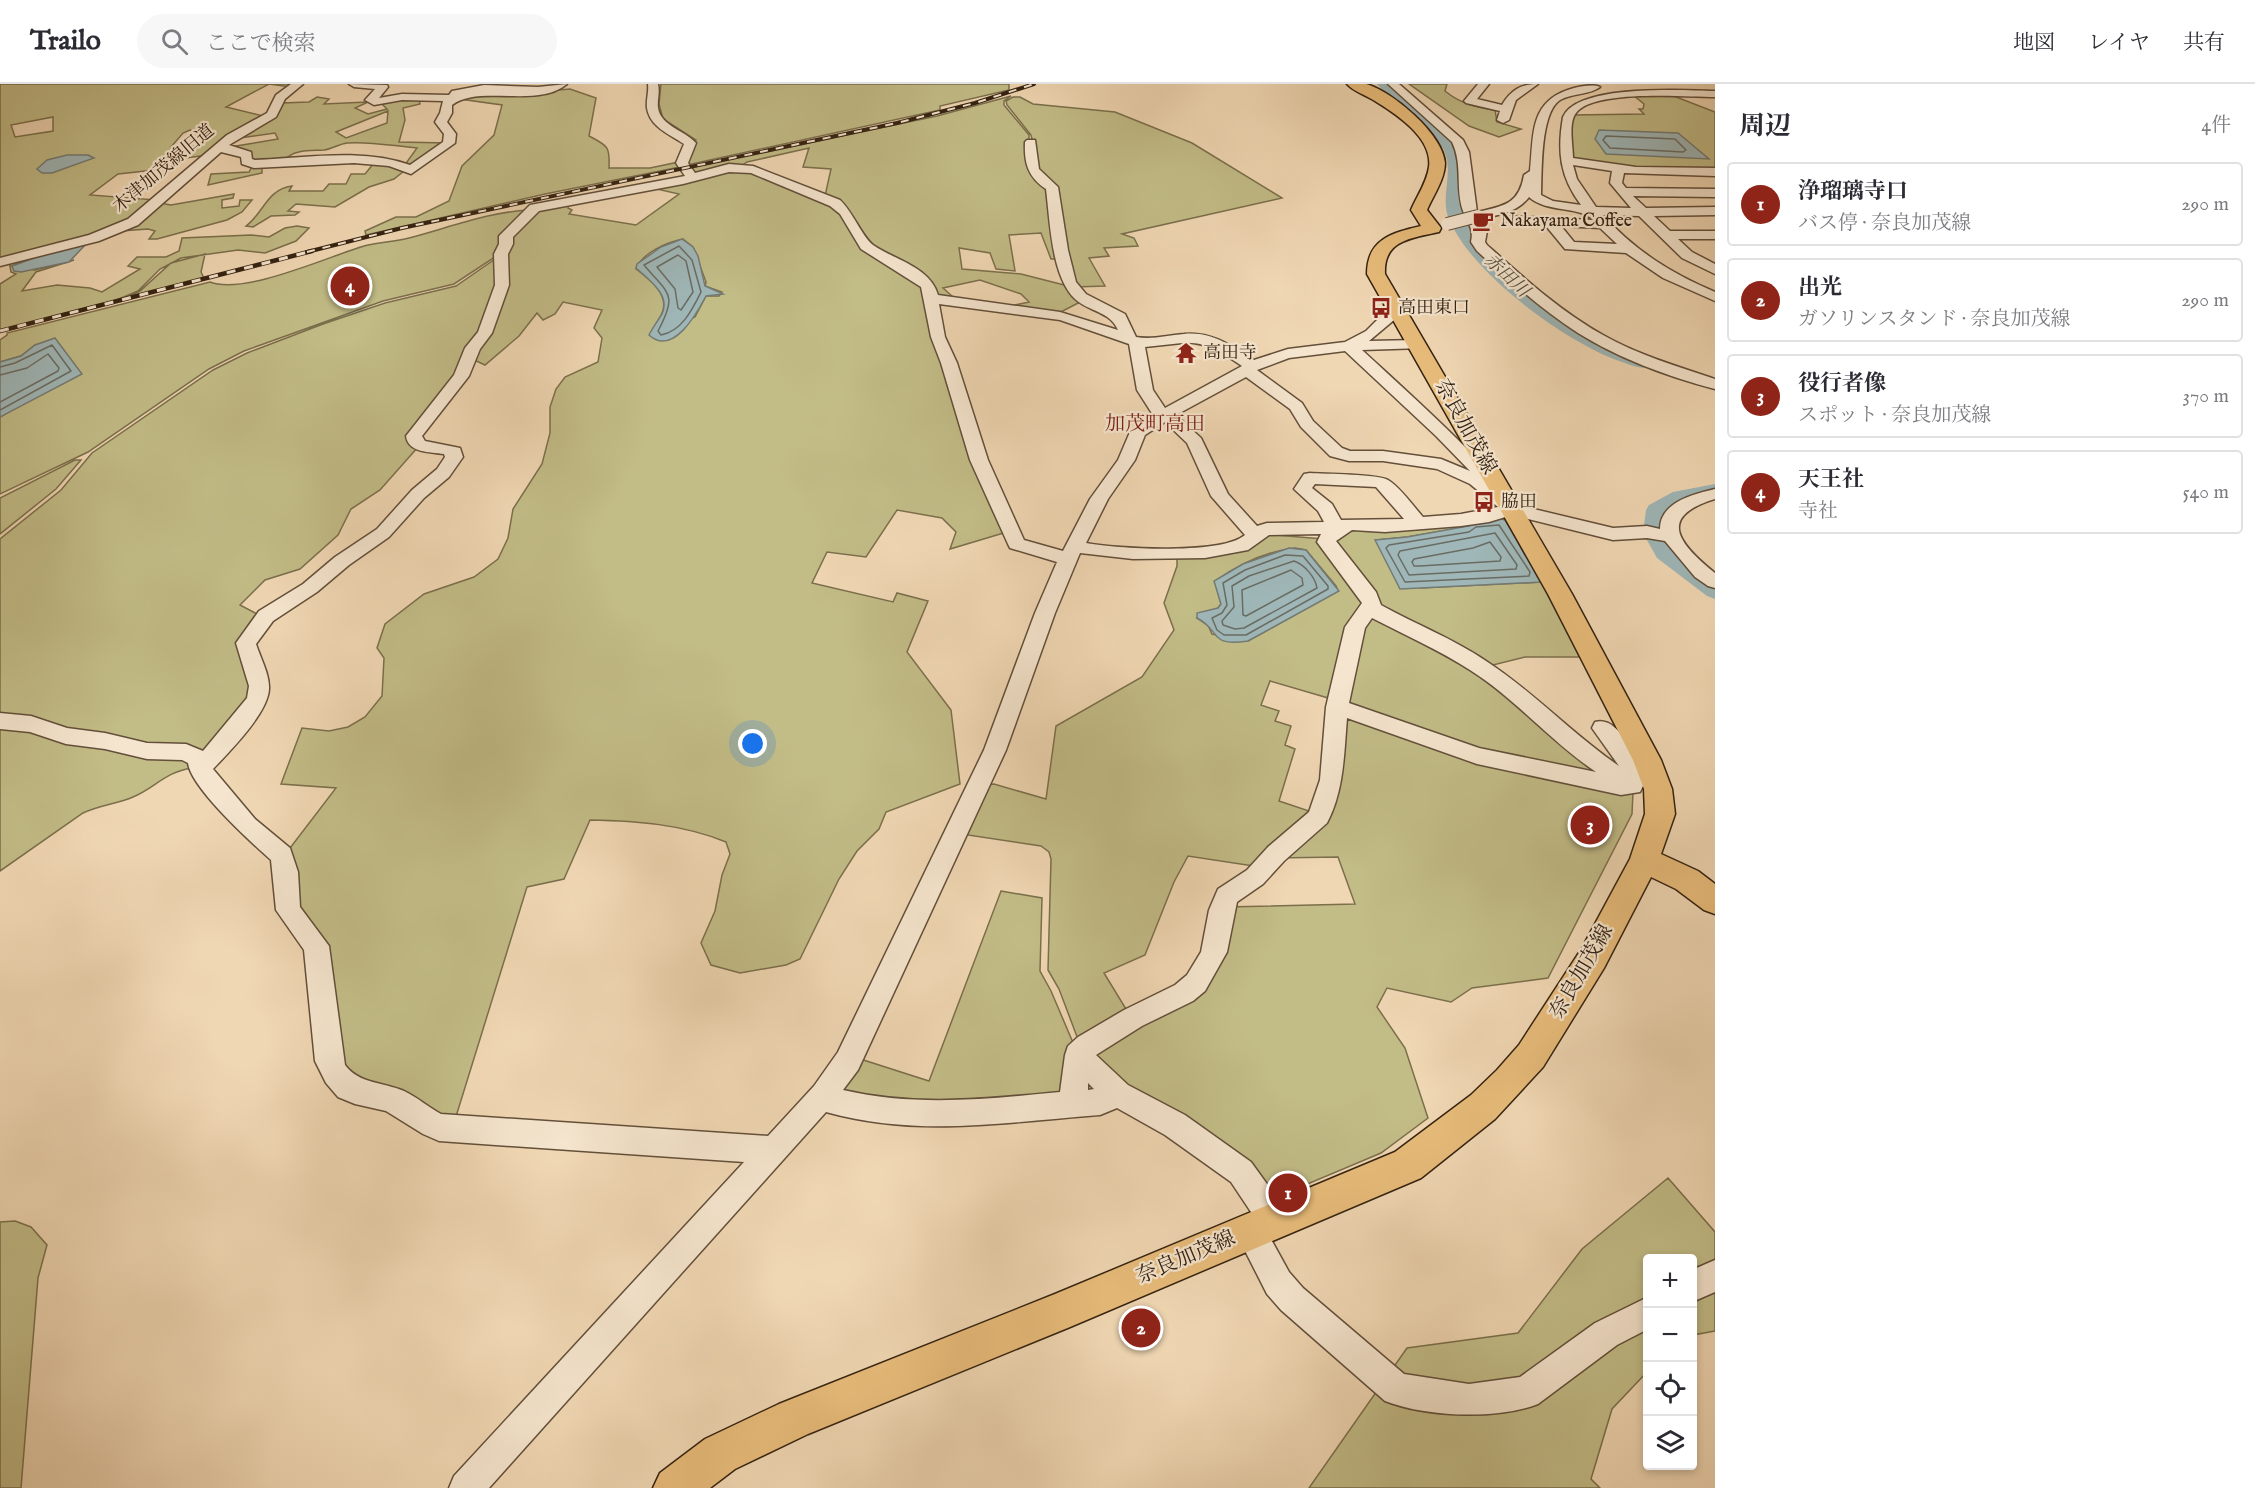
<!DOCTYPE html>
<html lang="ja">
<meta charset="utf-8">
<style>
:root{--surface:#fff;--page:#f7f7f7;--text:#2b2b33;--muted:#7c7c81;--line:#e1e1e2;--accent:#8f2418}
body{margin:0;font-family:"IM FELL English","Noto Serif JP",serif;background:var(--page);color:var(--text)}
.controls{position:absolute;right:18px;bottom:18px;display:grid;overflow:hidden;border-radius:6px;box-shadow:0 3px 9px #0003}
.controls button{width:54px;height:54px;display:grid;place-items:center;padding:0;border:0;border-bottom:2px solid var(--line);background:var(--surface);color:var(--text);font:30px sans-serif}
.you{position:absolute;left:753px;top:660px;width:21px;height:21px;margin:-15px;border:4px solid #fff;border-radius:50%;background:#1a73e8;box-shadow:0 0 0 9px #1a73e833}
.badge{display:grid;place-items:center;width:39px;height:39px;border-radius:50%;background:var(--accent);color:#fff;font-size:20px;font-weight:700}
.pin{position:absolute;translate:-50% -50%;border:3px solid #fff;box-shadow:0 2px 6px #0006}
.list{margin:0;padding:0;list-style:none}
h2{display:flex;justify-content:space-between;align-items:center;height:78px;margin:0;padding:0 24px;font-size:26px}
h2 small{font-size:20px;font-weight:400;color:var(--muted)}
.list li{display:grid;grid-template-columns:39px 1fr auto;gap:18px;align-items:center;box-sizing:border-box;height:84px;margin:0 12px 12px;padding:0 12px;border:2px solid var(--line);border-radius:6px}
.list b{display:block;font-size:22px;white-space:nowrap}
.list p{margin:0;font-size:20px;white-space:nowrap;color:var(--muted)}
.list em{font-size:20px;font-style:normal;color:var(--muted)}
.icon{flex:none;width:33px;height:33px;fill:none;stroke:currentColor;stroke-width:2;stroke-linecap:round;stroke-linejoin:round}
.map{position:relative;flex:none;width:1715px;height:1404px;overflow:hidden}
header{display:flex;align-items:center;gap:36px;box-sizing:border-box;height:84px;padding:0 30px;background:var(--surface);border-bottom:2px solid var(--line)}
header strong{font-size:28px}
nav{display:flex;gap:33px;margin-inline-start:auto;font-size:21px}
.search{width:420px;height:54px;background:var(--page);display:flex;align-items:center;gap:15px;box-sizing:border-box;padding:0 21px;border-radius:33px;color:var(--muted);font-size:22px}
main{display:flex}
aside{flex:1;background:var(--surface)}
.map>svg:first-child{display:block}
</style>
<header>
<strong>Trailo</strong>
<div class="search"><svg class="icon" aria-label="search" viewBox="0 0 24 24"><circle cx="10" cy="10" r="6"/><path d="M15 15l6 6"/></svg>ここで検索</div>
<nav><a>地図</a><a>レイヤ</a><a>共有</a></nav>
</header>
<main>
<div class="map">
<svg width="1715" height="1404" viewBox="0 0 1715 1404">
<rect width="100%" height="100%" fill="#f0d7b3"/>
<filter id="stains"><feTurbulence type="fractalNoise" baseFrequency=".00333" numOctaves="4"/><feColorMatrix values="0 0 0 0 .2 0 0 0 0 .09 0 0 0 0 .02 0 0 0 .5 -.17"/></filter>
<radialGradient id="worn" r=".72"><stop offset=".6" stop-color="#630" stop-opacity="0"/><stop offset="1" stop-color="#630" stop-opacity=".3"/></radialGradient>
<!-- green -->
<path fill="#c2bc87" stroke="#7b6f4c" stroke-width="1.5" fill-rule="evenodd" d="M0,0H296L291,3L269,0L226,23L267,33L209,71L169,76L167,81L155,86L118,90L90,111L157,116L123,142L0,176ZM53,33V47L15,53L11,41ZM190,46L206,51L198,62L171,63L183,49Z
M661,0H1009V6L940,22V26L687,81L696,56L663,35L659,20Z
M1409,0H1447L1445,7C1461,20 1475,23 1495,26L1497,38L1521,45L1499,53L1469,42Z
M558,3L559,6L570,5L596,14L589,52C608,62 610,62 609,84H650L679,78L680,83L545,110L366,151L365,147L396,133H416L449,117L462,82L494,51L502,21L452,14Z
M1633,11H1671L1715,28V87H1656L1570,75L1572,31L1644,30L1639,25H1643L1644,20Z
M1011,12L1004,17V21L1029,51V73L1050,103L1060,175H1051L1041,149L1009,151L1015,187L996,185L990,169L959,164L962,185L1021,190L1068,202L1084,216L1057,230L1006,223L1029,218L1021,210L980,196L943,204L962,221L936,214L882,171L825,112L831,85L803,83L809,64L747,78L741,82L694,90L689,84L937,32Z
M317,13L329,15L324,20L368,18L355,24L368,30L387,25L380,18L419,14L420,20L403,24L405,36L399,58L447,59L415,81L404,82L417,64C393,62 369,57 347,59C339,60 332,65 324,66C312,67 293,65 285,76L258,79L230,63L278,55L275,49L232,55L281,19L309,18ZM388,27L387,39L346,54L336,48Z
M1013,13H1020L1033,20L1115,28L1192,59L1282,114L1122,150L1134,154L1138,162L1104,164L1109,172L1089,174L1105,202L1074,203L1055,103L1042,96L1031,51L1007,21L1006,17Z
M374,79H387L404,87L394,95L369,103L335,123L296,120L288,127L299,128L295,131L271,132L253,143L246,142C263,130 267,105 292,102L289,107H323L329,100H346L351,90H365Z
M253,81H262V89L208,101L211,90L249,88Z
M742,85L834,120L864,163L920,196L1007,448L950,465L956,448L942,434L897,426L866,473L827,468L812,499L893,518L897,509L928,517L907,568L951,626L960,700L886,728L879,745L857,767L839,795L800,875L786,881L740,889L711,881L701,859L715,827L722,791L730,770L726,758C682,740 637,737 590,736L564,795L527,803L454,1039L349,1000L293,824L287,768L336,704L281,700L302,644L329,647L348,643L365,633L382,612L384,574L377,564L385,540L424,510L474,493L498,475L508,454L513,425L542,380L550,349V323L556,305L565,293L598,278L602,254L594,244L602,226L563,218L555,230L543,236L537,229L519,252L485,281L472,275L488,249L509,152L536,124L570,117L568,124L572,126L569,130L636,141L679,110L648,103ZM683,155L693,163L706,198L705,202L722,208L719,212H706L695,233L650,251C653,243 659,236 662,229C670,210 649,195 636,185C642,169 667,158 683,155Z
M234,110L233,114L222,116V124L239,122L240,116H252L242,128L227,136L157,155H149L155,147L148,145L120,147L163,116L165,120L171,121Z
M529,126L498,171L454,200L383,217L244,267L209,285L88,368L0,410V333L40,310L35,261L21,272L0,278V256L7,251V249L210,198C245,211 327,173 364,162C379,158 394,158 409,154C448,144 488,128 529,126Z
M297,142L309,144L296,157L265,169L238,166L181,174L160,185L138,207L107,220L0,246V200L16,190L11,188L9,177L89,157L23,177L12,182L35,186L74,176L36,188L22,207L57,201L90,204L102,208L140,185L128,182L137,173H166L179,167L182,154L251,151L269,153L285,144Z
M205,170L201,188L204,194L115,218L140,207L171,179Z
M498,173L500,202L463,281L434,319L418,363L380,406L351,425L338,451L300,485L265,496L240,521L261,532L244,552L255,603L250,623L203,673L0,634V455L61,406L92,369L213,286L247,269L323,240L385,219L456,202Z
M75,376H81L56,405L0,450V414Z
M1468,438L1470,442L1407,453L1376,456L1420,504L1542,498L1581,573H1525L1485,583L1374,523L1329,455L1349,443Z
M1264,450L1323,455L1365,513L1335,616L1270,597L1261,621L1279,627L1275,637L1291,642L1285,661L1295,665L1279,717L1315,729L1260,783L1188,772L1174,798L1145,871L1104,889L1129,930L1079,958L1059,905L1048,886L1051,775L1049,768L1041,762L961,750L985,701L994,700L1046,715L1056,642L1142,593L1174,546L1164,519L1177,482V472ZM1295,464L1306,466L1336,502L1338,507L1248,557L1212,550L1208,541L1197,534L1218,524L1221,520L1215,497C1238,481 1267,467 1295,464Z
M1373,526L1480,584L1613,693L1477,669L1342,622L1356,563Z
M1339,626L1633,708L1632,730L1548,894L1472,904L1451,918L1387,904L1377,923L1405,964L1428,1034L1381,1069L1267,1117L1126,1009L1088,964L1186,911L1225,823L1355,820L1338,773L1276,774L1310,744Z
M0,641L184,670L192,684C165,688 155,704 133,713C117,720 99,721 83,729L0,787Z
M1001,807L1042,814L1040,887L1051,907L1074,961L1068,1012L926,1026L839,1006L854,973L929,997Z
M1668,1094L1715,1148V1247L1693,1251L1692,1174H1648L1647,1288L1612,1325L1591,1395L1600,1404H1309L1407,1264L1518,1249L1582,1165Z
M15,1137L31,1143L47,1161L38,1194L21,1404H0V1138Z"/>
<!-- water -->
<path fill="#9fb7b8" stroke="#747b75" stroke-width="1.5" d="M1599,46L1678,49L1709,75L1606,70L1595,55Z
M67,71H88L94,74L52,89H42L37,85L47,76Z
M682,155L693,163L698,172L705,202L723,210L706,212C697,229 673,273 649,251C653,243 658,237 662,230C671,211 649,196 636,184L637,180L661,163Z
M87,159L69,178L21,188L14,187L12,182L51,168Z
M55,254L82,290L0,333V278L21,272L35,261Z
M1499,434L1505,436L1542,498L1400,505L1375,456L1407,453L1469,442L1468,438Z
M1289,464L1306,466L1339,507L1248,557C1208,563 1222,547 1197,534V529L1218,524L1221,520L1214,497L1243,480Z"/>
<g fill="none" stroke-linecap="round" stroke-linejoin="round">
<!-- shore -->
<path stroke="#6a6c64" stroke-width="1.5" d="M1606,52L1675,55L1686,66L1683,68L1610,64L1603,56Z
M679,162L692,176L701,208C692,226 682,247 661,251L658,247C678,209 669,211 644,181Z
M678,171L686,177L693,208L681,226L678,224L675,205L657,183Z
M0,283L15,279L52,261L71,287L0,326
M0,291L27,284L48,270L59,284L58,287L0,318
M1499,441L1530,488L1529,492L1405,498L1386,464L1389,461L1469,448L1476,443Z
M1495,449L1517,481L1516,485L1409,491L1398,471L1400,467Z
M1490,458L1501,473L1500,477L1420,482H1414L1412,478L1414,475L1473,464Z
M1285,471L1303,472L1328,502V505L1246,551H1224L1217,546L1212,534L1222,529L1227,521L1223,499L1245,486Z
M1294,477C1305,481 1315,493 1317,504L1244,544L1235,545L1223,541L1222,537L1234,523L1232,502L1249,492Z
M1291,486L1302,494L1303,501L1246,532L1243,531L1242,506Z"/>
<!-- river -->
<path fill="#9fb7b8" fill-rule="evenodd" d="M1377,0H1391L1395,3C1420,22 1461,51 1463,85C1464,102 1458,119 1465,135C1473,154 1490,170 1505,184C1548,226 1593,255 1650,275L1652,279L1650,283C1639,286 1629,280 1619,277C1564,257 1472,190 1449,135C1439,112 1456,86 1442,63C1426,36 1396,23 1377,0Z
M1715,400V412L1687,418L1667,429L1665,449L1674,465L1715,496V515L1707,512L1657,474L1643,449L1646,426L1649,421L1673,408Z"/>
<defs>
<path id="minor" d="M291,0H303L285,15L276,33L229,61L251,68L252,75L255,76C306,74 361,64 410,81L443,58L444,50L435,38L440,29L443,17L402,16L374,21L365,16L375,5L354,3L349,0L387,1L388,3L379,14L402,10L449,11L452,7L484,1L538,3L567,0C537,25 479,0 452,21V29L447,38L456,50L455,59L411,90L389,82L354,79L254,84L242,80L241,73L221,68L138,141L99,157L0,182V174L89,151L128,135L227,51L267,29L276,11Z
M648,0H658C660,9 657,16 658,24C661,42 684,46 696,59L688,79L695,89L729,80L753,82L840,116C853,128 861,151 873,161C895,176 930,183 938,211L1060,228L1118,246C1110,227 1089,228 1075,215C1051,192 1050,136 1046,105C1028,93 1024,79 1025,58L1027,56H1035L1039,85L1058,103L1068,166L1076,198L1086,210L1125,230L1136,253C1152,256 1168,251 1184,250C1211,247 1232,262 1254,276L1288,265L1345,258L1366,247L1381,232L1380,227C1384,220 1393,217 1401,219L1403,222L1395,229L1396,233L1394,236L1369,257L1418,256L1423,258L1426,261L1423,264L1362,266C1400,301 1438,335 1474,372C1482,379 1493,385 1499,393L1496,397L1489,398L1517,421L1613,444L1647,442L1660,445C1660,418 1694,410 1715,405V415C1656,433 1679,460 1715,489V504L1708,502L1695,493L1665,457L1647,454L1613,456L1512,431L1489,438L1461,442L1385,448L1352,446L1336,457L1376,508L1381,521C1415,540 1454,555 1486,577C1534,608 1572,650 1619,682L1592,644L1595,638C1615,633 1625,658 1636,671L1647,668L1655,670L1658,676L1655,682L1642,686L1643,702L1640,708L1621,711L1477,680L1347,634C1344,670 1344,707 1327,739L1284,777L1263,800L1237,818L1227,868L1205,907L1193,917L1142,942L1096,971L1128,1001L1185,1031L1251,1078L1285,1125L1289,1136L1285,1147L1274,1151L1267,1148L1289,1188L1303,1204L1404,1290L1469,1300L1520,1293L1595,1239L1648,1213V1245L1617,1261L1538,1320C1497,1336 1426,1333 1385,1317L1281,1226L1267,1210L1235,1147L1239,1136L1250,1132L1255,1134L1231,1098L1165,1051L1117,1024L1100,1031C1006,1038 920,1054 826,1028L489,1404H449L454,1392L744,1078L439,1057L423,1050L386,1027L355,1020L338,1013L326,999L315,977L304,866L276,826L271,776C252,759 191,704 188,679L182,676L147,675L105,665L66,660L30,648L0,645V629L31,632L67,644L105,649L147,659L186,660L203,667L247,614L249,602L236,559L259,527L303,500L335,473L377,445L412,406L437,385L445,373L444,370C430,368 408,369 406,352L454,291L465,264L478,248L495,201L494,170L499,160V152L530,121L685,92L676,79L684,60C669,50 650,43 647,24C646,16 649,9 648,0ZM729,88L751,89L830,122L840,130L861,165L921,203L931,253L941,279L970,376L1008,460L1010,464L1057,478L1035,529L984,666L838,968L814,1002L768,1052L441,1030C428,1023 417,1013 404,1007C383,998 359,1000 345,981L329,862L300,823L298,788L290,764L255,735L213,685C230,667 268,629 269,605C270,591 260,573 256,560L273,537L317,508L349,481L389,453L424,414L449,393L463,373L460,364L425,357L422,352L469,292L480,265L492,249L509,201L508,170L513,160V153L539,127L683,100ZM939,220L1060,236L1129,260L1137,306L1153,331L1130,348L1118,376L1090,415L1063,467L1024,456L988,376L957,279L945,253ZM1182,259C1206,257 1223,269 1242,282L1165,324L1153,306L1145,263ZM1345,267L1436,352L1470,387L1441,375L1383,367H1350L1342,364L1313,337L1302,319L1257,286L1289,274ZM1246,293L1290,325L1301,343L1330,372L1349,377H1383L1437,385L1470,400L1498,423L1461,430L1423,433C1414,423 1399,402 1388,396C1380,390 1324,390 1310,389L1304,390L1294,405L1318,427L1324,438L1267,439L1257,442L1228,410L1201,354L1176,331ZM1165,338L1187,359L1211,412L1245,451C1222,471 1117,465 1086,459L1108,415L1135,376L1145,351ZM1315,400L1376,403L1404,435L1341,436L1332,420L1312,404ZM1321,450L1317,458L1362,519L1345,543L1326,623L1320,696L1309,728L1268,763L1247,786L1218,805L1209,826L1201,868L1187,891L1175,901L1124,926L1078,953L1068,962L1065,971L1060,1008C987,1015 916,1023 843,1006L858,986L1006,666L1055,529L1080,469L1133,475L1205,474L1248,466L1269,451ZM1372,534C1405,551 1439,566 1470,586C1516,615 1551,658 1596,688L1479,664L1349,619L1365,544ZM1088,999L1094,1005L1088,1006Z
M1388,0H1399L1463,56L1469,68L1477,128C1503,122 1519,121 1524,91L1530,87C1534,49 1529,16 1574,4C1582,2 1594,0 1600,3C1590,11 1572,9 1560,16C1540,29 1542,88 1541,111L1553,117L1581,121C1560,93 1557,68 1563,33C1577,0 1681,6 1715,7V13C1687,13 1593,5 1576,29C1568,39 1573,62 1573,74L1636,83L1715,84V92L1624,89L1622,99L1626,104L1715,105V113L1633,112L1646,124L1715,123V131L1654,132L1670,147H1715V155H1678L1692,168L1715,180V190L1682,174L1639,132L1603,131C1635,167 1671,189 1715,208V217L1663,194L1626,169L1565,165L1546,142L1510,140L1503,136L1510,132L1593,136C1581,122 1546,129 1529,113C1517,129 1498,131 1480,135L1487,147L1485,158L1487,161C1524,194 1560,227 1603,251C1638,271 1677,282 1715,295V305C1669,293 1618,274 1578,249C1541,225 1509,196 1477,167L1471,158C1474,144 1468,140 1463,127C1455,105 1463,80 1452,58ZM1573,81L1612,87L1610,99L1631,124L1596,123L1577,95ZM1561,142L1600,144L1617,160L1574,158Z
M1478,0H1489L1477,15L1502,21C1511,6 1521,0 1538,0L1516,16L1509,36L1503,39L1497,36L1500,27L1466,19L1464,17Z
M1715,1176V1208L1692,1218V1186Z"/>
<path id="major" d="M1347,0C1353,0 1360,0 1366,0C1392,7 1443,50 1445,79C1445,95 1433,112 1427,126L1441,144L1439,148C1412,154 1383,156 1385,190L1572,510L1661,676L1672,705L1675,730L1661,770L1698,787L1715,800V830L1704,826L1676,805L1651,793L1604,884L1543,983L1495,1035L1421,1094L1070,1243L808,1350L735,1385L710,1404H653L660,1389L705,1355L779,1320L1055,1210L1395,1068L1471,1011L1497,986L1519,961L1582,864L1630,775L1645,730L1644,705L1633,676L1548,510L1367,190C1367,155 1392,149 1421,142L1411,126C1417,112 1427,98 1429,83C1433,54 1396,30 1375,17C1366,11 1354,8 1347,0Z"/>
</defs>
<!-- minor casing -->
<use href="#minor" stroke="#634f3a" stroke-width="3"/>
<!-- major casing -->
<use href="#major" stroke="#342211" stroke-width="3"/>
<!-- minor -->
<use href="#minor" fill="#f5e5ce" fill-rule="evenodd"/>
<!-- major -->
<use href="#major" fill="#e8bc7a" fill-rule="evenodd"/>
<defs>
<path id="rail-far1" d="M307,168L402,144L897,39L975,19L1034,0"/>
<path id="rail" d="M0,247L312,167"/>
</defs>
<!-- rail-far1 casing -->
<use href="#rail-far1" stroke="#342211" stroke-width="4"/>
<!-- rail casing -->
<use href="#rail" stroke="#342211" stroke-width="4.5"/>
<!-- rail-far1 -->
<use href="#rail-far1" stroke="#f5e5ce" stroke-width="2" stroke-dasharray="8" stroke-linecap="butt"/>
<!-- rail -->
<use href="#rail" stroke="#f5e5ce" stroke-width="3" stroke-dasharray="9" stroke-linecap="butt"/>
<defs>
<path id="minor-bridge" d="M1447,140L1478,132"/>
</defs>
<!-- minor-bridge casing -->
<use href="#minor-bridge" stroke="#634f3a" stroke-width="14" stroke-linecap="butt"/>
<!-- minor-bridge -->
<use href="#minor-bridge" stroke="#f5e5ce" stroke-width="12"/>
</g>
<!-- icons -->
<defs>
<symbol id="cafe-bare" viewBox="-9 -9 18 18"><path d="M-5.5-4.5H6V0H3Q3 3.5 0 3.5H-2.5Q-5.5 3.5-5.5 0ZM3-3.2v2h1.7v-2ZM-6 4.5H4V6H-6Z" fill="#8f2418" stroke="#f5e5ce" stroke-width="2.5" paint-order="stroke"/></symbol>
<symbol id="bus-bare" viewBox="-9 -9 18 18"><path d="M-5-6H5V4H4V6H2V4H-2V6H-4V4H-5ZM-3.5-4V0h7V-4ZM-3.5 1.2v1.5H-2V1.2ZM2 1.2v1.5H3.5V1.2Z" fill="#8f2418" stroke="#f5e5ce" stroke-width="2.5" paint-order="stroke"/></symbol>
<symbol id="temple-bare" viewBox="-9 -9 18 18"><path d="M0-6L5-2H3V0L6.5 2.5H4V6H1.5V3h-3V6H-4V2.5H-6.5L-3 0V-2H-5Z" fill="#8f2418" stroke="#f5e5ce" stroke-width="2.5" paint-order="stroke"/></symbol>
</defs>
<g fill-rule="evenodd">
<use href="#cafe-bare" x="1468" y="122" width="30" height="30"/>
<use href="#bus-bare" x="1366" y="209" width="30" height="30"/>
<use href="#temple-bare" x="1171" y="254" width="30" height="30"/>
<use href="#bus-bare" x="1469" y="403" width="30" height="30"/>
</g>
<g text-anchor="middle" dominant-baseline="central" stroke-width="4.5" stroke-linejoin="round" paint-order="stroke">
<!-- far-street labels -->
<g font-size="18" fill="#342211" stroke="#f5e5ce">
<text transform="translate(164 85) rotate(-40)">木津加茂線旧道</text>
</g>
<!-- far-poi labels -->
<g font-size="18" fill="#342211" stroke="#f5e5ce" text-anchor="start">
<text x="1500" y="137">Nakayama Coffee</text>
<text x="1398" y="224">高田東口</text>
<text x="1203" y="269">高田寺</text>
<text x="1501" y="418">脇田</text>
</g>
<!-- far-water labels -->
<g font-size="18" font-style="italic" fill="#544f43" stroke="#f5e5ce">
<text transform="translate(1506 192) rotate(43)">赤田川</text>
</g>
<!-- far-quarter labels -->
<g font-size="20" fill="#7a1f14" stroke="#f5e5ce">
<text x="1155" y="340">加茂町高田</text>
</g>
<!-- street labels -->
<g font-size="21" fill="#342211" stroke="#f5e5ce">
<text transform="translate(1465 343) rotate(61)">奈良加茂線</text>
<text transform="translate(1582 888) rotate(-60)">奈良加茂線</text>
<text transform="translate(1186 1174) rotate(-23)">奈良加茂線</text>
</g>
</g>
<rect width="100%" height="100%" filter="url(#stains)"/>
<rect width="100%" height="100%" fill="url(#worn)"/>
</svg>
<div class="controls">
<button>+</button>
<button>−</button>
<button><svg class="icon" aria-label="locate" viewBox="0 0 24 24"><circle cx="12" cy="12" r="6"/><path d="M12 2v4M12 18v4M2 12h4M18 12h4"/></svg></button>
<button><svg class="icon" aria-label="layers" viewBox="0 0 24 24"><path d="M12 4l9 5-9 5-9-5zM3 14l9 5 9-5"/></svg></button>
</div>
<div class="you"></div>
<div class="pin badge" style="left:1288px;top:1109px">1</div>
<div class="pin badge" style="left:1141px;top:1244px">2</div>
<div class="pin badge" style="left:1590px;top:741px">3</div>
<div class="pin badge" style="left:350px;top:202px">4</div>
</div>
<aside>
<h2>周辺<small>4件</small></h2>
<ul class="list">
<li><span class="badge">1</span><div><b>浄瑠璃寺口</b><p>バス停 · 奈良加茂線</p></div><em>290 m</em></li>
<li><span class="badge">2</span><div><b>出光</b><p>ガソリンスタンド · 奈良加茂線</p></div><em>290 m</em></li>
<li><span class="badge">3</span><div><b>役行者像</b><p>スポット · 奈良加茂線</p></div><em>370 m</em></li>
<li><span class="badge">4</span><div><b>天王社</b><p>寺社</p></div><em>540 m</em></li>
</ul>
</aside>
</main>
